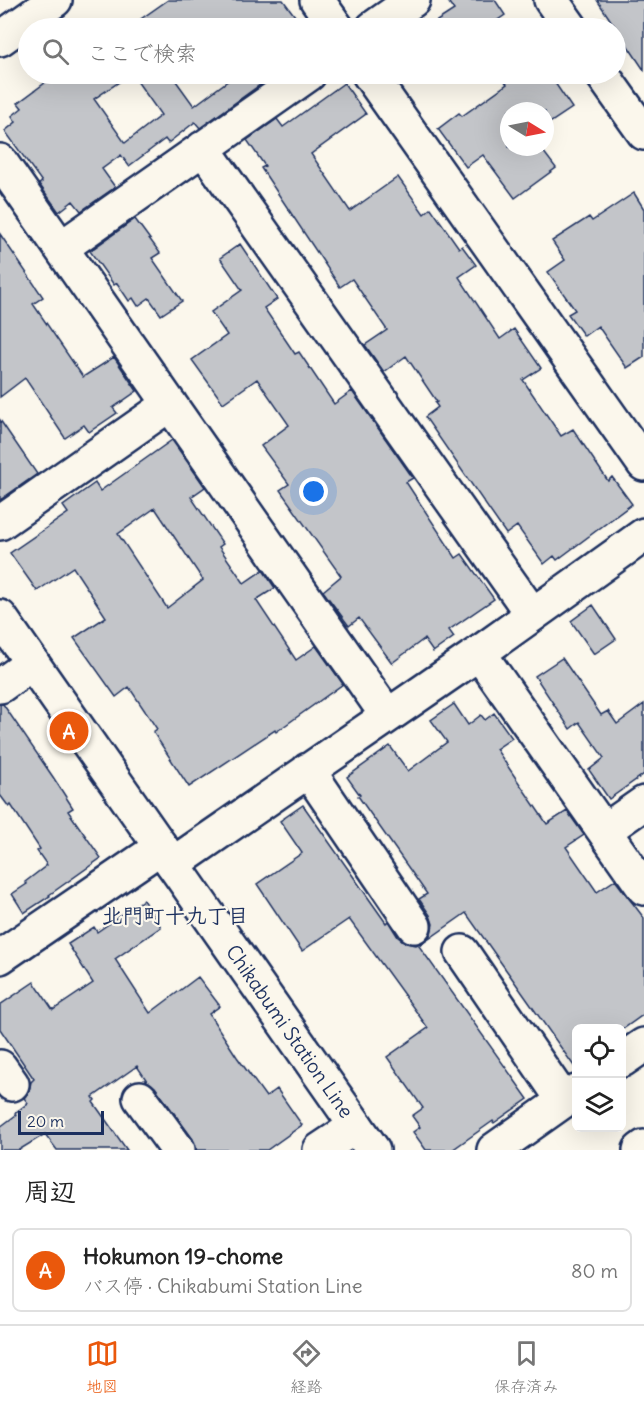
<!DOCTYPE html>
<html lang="ja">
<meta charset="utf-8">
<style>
:root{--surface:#fff;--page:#f2f2f2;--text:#222;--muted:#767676;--line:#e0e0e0;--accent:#ea580c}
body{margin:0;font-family:Delius,"Klee One",sans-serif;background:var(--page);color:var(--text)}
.controls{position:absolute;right:18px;bottom:18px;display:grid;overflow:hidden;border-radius:9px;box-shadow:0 6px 24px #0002}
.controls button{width:54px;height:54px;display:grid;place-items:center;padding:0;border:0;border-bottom:2px solid var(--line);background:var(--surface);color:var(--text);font:30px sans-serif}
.compass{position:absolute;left:500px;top:102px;width:54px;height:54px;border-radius:50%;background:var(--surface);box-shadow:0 6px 24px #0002;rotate:100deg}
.scale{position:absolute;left:18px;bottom:15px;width:86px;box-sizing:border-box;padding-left:6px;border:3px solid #1b2f5e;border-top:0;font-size:16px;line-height:21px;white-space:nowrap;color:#1b2f5e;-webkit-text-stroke:4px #fbf7ec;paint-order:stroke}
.you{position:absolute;left:314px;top:492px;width:21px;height:21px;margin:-15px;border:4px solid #fff;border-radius:50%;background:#1a73e8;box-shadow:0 0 0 9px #1a73e833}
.badge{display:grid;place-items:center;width:39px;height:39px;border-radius:50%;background:var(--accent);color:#fff;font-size:20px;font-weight:700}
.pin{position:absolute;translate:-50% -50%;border:3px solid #fff;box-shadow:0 2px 6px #0006}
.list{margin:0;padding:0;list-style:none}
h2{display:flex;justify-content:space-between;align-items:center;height:78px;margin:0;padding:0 24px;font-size:26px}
h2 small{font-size:20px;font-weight:400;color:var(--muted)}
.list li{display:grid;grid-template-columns:39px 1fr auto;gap:18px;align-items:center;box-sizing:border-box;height:84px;margin:0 12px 12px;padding:0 12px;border:2px solid var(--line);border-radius:9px}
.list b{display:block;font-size:22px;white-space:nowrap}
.list p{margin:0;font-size:20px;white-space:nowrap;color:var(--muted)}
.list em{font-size:20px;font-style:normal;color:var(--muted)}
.icon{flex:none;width:33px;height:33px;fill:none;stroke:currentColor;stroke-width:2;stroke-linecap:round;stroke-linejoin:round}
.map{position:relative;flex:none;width:644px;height:1150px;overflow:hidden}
.search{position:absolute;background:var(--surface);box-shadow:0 6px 24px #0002;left:18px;right:18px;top:18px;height:66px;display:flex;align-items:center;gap:15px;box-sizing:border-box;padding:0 21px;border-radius:33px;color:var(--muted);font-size:22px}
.sheet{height:174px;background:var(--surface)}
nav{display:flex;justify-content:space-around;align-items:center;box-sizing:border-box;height:84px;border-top:2px solid var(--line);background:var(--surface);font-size:16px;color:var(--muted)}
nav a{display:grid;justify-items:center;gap:3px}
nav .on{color:var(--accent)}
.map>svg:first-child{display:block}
</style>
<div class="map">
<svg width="644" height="1150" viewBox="0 0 644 1150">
<rect width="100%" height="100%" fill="#fbf7ec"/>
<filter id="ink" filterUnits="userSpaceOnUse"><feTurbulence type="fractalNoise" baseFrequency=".0167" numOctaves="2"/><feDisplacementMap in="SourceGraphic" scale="12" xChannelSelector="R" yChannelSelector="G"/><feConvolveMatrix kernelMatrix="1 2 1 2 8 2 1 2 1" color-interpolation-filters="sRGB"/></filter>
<g filter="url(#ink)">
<!-- building -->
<path fill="#c3c5c9" stroke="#1b2f5e" stroke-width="1.5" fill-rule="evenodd" d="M168,0H283L304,28H128Z
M447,0H495L505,15L486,28H426L454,10Z
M597,0H644V70Z
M57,74H131L94,99L125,143L161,115L132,74H171L194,106L237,74H275L200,128L195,122L168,143L165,139L129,166L121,155L102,169L115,187L114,188L81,211L73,201L59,212L39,184L42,182L5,131L16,122L12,116L22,108L18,103Z
M499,74H549L572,108L545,126V111H509V147H540L556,168L515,198L483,155L466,167L438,129L459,113L462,116L507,84Z
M344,83L366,114L311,154L350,211L398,177L424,214L431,208L459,248L462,246L476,265L459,277L500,339L514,329L541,368L523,380L561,436L573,429L608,481L612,477L632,504L557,560L554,556L544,564L517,526L506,534L425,417L438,407L435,403L437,402L406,356L384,372L365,345L387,330L352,279L340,287L261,168L265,166L247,140L277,119L283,127Z
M634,193L644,209V357L627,368L598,326L584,336L568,314L575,310L548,272L565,260L552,241L589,217L592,221Z
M135,219L160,253L152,258L182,301L161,315L149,298L138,306L133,298L129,301L117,283L114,285L90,251Z
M0,234L43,297L33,304L83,377L114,357L137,391L113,408L117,413L89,432L84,425L65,438L25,378L0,397Z
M240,244L277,299L264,308L295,354L299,352L334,404L352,391L413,478L406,482L456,558L462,554L494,599L449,630L454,637L433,652L424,639L392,663L359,618L349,626L323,591L341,576L280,490L289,484L261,446L289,425L257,379L223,403L192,360L227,335L211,312L242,290L220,258Z
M0,420L37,474L0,500Z
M172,440L205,487L191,497L223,544L219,547L244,583L263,570L275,588L256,600L296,660L316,646L343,684L276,732L275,730L189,787L153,732L157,729L129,687L116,697L74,638L106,617L73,567L37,591L10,553L68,513L63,506L95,483L100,491ZM155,508L203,580L167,608L118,534Z
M593,605L616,639L594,654L571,621Z
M562,658L601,715L608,711L617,724L644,704V774L609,799L589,770L604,758L579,722L570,729L535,676Z
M0,704H3L53,777L73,808L68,811L101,858L49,895L50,896L24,913L12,894L27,884L25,882L47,865L37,851L40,849L11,805L9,807L0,795Z
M454,704L468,725L481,715L485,720L494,713L512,738L496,749L547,824L567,811L584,835L566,847L597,892L615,880L644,918V1014L623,1029H576V1069L466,913L419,946L528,1099L494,1123L493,1121L452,1150H426L413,1132L420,1127L412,1116L423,1108L387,1057L428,1028L349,919L302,951L257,884L302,853L280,821L303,805L386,923L388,921L398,937L406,943L416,945L425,941L431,934L433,924L430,915L419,899L427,894L358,796L360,795L347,777L390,746L408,771L447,742L431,720Z
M143,900L161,927L115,959L150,1013L198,977L220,1006L209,1014L237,1057L266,1097L277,1089L302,1125L267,1150H196L193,1139L155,1087L147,1081L137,1066L93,1097L95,1100L93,1102L127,1150H57L45,1134L19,1150H0V1127L16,1115L15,1113L28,1103L24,1098L29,1091L31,1082L34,1079L0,1029V1005L34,982L53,1010L93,983L68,944L94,927L97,932Z"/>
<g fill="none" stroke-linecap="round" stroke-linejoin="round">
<defs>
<path id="minor" d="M317,0L337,28
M551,0L571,28
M373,28L413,0
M0,39L55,0
M369,74L644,464
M602,74L644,133
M203,148L532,614
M0,161L387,715
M61,248L309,74
M0,523L170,404
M479,653L644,888
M0,686L32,663
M308,770L414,926
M604,831L644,803
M173,864L479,653L644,535
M462,952L564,1101
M0,957L161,847
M622,1060L644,1045
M0,1067L12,1084
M140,1098L178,1150
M320,1150L356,1126
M494,1150L576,1092
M640,1150L644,1147"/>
<path id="major" d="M0,617L373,1150"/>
</defs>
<!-- minor casing -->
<use href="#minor" stroke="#1b2f5e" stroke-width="38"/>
<!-- major casing -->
<use href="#major" stroke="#1b2f5e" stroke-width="38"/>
<!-- minor -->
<use href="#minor" stroke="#fbf7ec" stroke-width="33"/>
<!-- major -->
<use href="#major" stroke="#fbf7ec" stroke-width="33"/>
</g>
</g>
<g text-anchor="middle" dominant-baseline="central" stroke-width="4.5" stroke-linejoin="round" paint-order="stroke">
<!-- street labels -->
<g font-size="20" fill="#1b2f5e" stroke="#fbf7ec">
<text transform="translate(290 1031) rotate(55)">Chikabumi Station Line</text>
</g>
<!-- neighbourhood labels -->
<g font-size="21" font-weight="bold" fill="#1b2f5e" stroke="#fbf7ec">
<text x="175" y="915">北門町十九丁目</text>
</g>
</g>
</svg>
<div class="controls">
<button><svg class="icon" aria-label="locate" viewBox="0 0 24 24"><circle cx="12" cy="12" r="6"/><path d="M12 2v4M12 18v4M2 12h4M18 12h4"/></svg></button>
<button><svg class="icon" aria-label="layers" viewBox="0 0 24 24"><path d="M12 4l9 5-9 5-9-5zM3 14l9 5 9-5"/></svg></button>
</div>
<svg class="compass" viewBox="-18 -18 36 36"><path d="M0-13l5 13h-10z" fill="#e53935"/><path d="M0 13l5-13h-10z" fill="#767676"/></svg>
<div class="scale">20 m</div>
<div class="you"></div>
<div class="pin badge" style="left:69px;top:731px">A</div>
<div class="search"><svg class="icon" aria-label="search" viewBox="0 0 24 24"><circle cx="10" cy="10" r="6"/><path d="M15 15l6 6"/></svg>ここで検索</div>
</div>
<section class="sheet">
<h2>周辺<small></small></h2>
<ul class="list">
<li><span class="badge">A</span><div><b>Hokumon 19-chome</b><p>バス停 · Chikabumi Station Line</p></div><em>80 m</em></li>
</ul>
</section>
<nav>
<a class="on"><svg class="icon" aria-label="map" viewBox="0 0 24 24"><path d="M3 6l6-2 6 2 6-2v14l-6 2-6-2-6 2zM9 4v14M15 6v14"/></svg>地図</a>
<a><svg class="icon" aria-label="directions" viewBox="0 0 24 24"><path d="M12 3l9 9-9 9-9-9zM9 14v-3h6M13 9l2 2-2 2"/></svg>経路</a>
<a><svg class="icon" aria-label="saved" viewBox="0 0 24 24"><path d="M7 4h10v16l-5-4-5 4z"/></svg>保存済み</a>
</nav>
